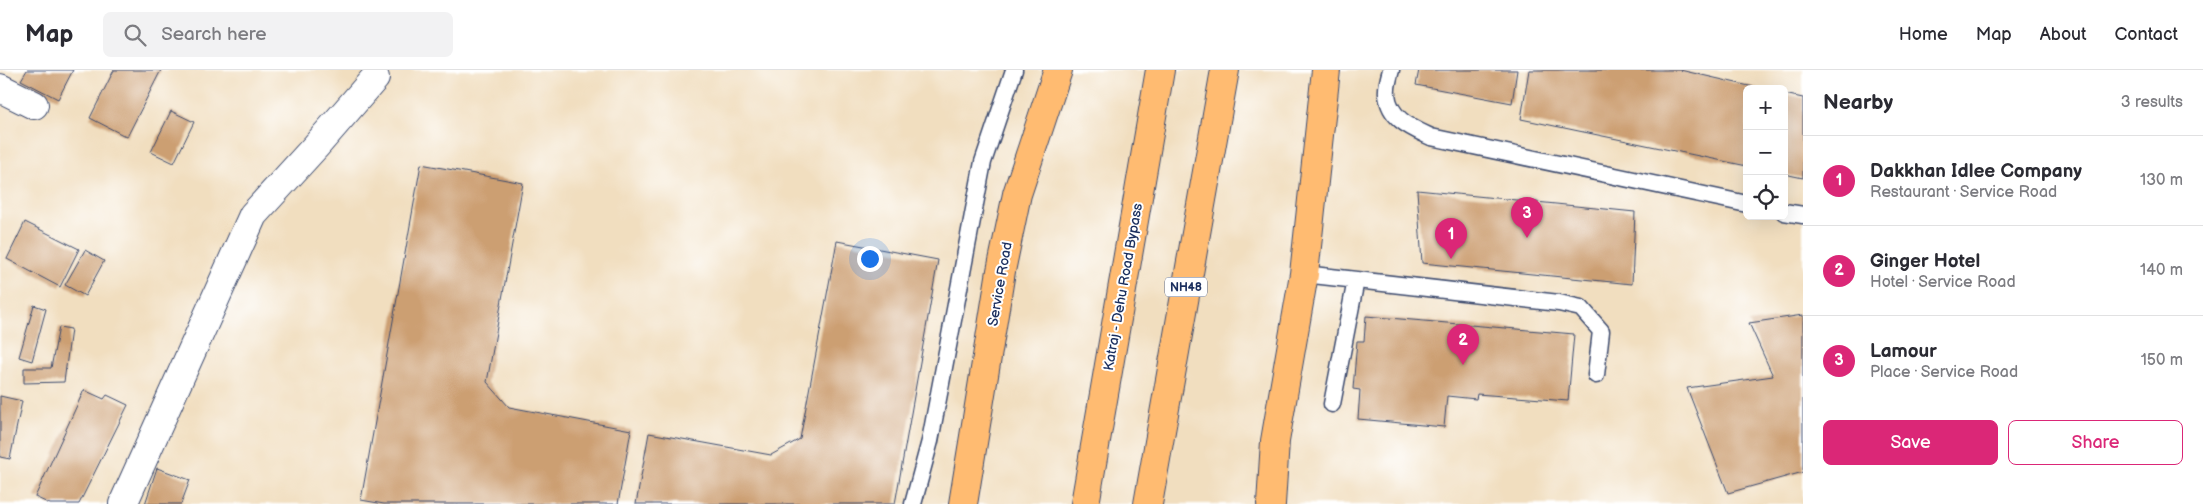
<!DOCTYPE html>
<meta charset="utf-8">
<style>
:root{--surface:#fff;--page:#f2f2f3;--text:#2b2b33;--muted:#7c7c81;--line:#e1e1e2;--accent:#db2777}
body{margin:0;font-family:"Balsamiq Sans",sans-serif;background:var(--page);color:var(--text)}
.controls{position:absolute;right:15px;top:15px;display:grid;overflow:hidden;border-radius:8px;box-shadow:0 5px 20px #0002}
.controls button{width:45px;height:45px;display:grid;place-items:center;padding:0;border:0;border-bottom:1px solid var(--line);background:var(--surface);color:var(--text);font:25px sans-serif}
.you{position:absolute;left:869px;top:188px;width:18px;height:18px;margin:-12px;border:4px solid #fff;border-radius:50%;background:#1a73e8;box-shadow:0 0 0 8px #1a73e833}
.badge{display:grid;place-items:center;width:32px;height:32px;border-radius:50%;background:var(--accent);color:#fff;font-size:16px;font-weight:700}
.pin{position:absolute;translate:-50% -41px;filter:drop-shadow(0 1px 2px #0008)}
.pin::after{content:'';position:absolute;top:26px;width:18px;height:15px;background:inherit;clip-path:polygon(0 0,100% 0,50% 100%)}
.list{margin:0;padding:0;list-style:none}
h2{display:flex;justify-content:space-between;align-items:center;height:65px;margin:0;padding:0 20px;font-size:21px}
h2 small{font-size:16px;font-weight:400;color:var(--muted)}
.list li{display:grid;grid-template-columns:32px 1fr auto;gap:15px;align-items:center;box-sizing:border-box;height:90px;padding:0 20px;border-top:1px solid var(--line)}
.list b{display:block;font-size:19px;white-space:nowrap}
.list p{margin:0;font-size:16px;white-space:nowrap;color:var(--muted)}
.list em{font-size:16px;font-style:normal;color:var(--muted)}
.actions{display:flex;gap:10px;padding:15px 20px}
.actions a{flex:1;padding:11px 0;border:1px solid var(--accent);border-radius:8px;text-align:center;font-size:18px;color:var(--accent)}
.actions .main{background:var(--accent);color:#fff}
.icon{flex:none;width:28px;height:28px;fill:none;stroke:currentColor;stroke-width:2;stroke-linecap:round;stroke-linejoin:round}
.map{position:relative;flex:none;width:1803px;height:434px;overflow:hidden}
header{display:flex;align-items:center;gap:30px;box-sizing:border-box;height:70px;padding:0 25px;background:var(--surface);border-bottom:1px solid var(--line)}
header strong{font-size:24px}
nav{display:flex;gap:28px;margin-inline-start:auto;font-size:18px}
.search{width:350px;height:45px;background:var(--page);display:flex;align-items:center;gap:12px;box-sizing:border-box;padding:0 18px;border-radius:8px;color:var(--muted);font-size:19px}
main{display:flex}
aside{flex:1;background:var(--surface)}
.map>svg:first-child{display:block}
</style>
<header>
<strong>Map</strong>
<div class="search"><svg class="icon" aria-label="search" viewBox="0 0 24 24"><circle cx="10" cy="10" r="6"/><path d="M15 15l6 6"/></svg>Search here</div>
<nav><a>Home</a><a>Map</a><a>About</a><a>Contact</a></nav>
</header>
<main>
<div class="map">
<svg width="1803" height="434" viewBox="0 0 1803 434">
<rect width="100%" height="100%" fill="#fff"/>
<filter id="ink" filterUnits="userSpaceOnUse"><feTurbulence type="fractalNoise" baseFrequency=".02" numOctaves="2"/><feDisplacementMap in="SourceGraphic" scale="10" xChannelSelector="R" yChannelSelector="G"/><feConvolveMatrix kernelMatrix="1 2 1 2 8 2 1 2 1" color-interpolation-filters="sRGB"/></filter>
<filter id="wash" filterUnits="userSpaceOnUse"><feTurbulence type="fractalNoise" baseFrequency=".0096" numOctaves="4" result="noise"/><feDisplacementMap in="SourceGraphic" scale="20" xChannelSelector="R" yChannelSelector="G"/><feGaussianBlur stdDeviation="1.12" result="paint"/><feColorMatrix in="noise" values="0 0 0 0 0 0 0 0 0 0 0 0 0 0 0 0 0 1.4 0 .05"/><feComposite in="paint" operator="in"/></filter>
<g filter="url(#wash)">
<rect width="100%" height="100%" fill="#f1debf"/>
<g id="blocks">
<!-- building -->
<path fill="#cc9f72" d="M27,0H73L58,29L21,10Z
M114,0H161L127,67L90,48Z
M1419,0H1517L1512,33L1416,15Z
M1529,0H1680L1758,18L1747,19V96L1521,49Z
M1784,24L1803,28V108L1784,104Z
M171,41L194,52L174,93L151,82Z
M421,94L523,113L487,312L509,337L631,360L618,434H384L361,430Z
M1417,120L1635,142L1632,214L1422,193Z
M25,152L79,179L60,217L7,189Z
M837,171L938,190L895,434H636L649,363L771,385L800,369Z
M85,180L104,191L85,226L65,215Z
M34,235L46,239L32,291L19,287Z
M1803,245V402L1728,423L1687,318L1773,306L1749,253Z
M1366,246L1574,264L1568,331L1477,324L1476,329L1447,326L1444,357L1358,349L1360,320L1353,319L1357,271H1364Z
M59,257L71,259L64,312L24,313V298H51Z
M84,320L104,329L107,325L128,335L79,434H50L35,427Z
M0,326L22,331L10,389L0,387Z
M157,398L190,410L181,434H145Z"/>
</g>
</g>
<g filter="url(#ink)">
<use href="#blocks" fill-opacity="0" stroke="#3b496d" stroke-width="1"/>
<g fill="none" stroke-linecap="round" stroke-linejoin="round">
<defs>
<path id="lane" d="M1391,0C1389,7 1386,17 1387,24C1389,49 1412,58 1431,67L1747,134
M1784,142L1803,145
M1304,204L1559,233L1581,238L1601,261L1596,305
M1332,334L1356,210
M913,434L930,371L983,92L1014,0"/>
<path id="street" d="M0,18L34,35
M123,434L253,145L316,76L375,8"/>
<path id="primary" d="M963,434L1001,201L1017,124L1058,0
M1271,434L1275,371L1304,204L1326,0"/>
<path id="highway" d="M1085,434L1160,0
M1148,434L1225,0"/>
</defs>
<!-- lane casing -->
<use href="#lane" stroke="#3b496d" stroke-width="19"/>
<!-- street casing -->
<use href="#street" stroke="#3b496d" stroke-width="30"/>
<!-- primary casing -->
<use href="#primary" stroke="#3b496d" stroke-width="30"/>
<!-- highway casing -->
<use href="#highway" stroke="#3b496d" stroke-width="30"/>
<!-- lane -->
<use href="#lane" stroke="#fff" stroke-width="16"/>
<!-- street -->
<use href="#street" stroke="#fff" stroke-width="28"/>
<!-- primary -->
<use href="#primary" stroke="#ffbb71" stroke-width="28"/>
<!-- highway -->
<use href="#highway" stroke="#ffbb71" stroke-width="28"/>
</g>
</g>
<g text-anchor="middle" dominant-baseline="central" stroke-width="4" stroke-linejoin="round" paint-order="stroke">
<!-- shield labels -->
<rect fill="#fff" stroke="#5f6d8e" stroke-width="1" x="1165" y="207.5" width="42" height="19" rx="4"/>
<g font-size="12" font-weight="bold" fill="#1b2f5e">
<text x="1186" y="217">NH48</text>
</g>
<!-- street labels -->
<g font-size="14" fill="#1b2f5e" stroke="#fff">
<text transform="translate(1000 214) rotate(-80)">Service Road</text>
<text transform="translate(1123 217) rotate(-80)">Katraj - Dehu Road Bypass</text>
</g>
</g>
</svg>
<div class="controls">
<button>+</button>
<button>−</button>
<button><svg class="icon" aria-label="locate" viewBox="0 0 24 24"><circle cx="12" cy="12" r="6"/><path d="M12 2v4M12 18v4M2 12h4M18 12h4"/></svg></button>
</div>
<div class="you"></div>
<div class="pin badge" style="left:1451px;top:189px">1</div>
<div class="pin badge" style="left:1463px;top:295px">2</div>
<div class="pin badge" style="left:1527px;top:168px">3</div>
</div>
<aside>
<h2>Nearby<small>3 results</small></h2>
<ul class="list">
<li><span class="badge">1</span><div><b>Dakkhan Idlee Company</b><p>Restaurant · Service Road</p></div><em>130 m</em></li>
<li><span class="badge">2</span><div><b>Ginger Hotel</b><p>Hotel · Service Road</p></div><em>140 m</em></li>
<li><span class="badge">3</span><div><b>Lamour</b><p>Place · Service Road</p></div><em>150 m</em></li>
</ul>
<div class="actions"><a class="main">Save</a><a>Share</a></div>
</aside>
</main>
